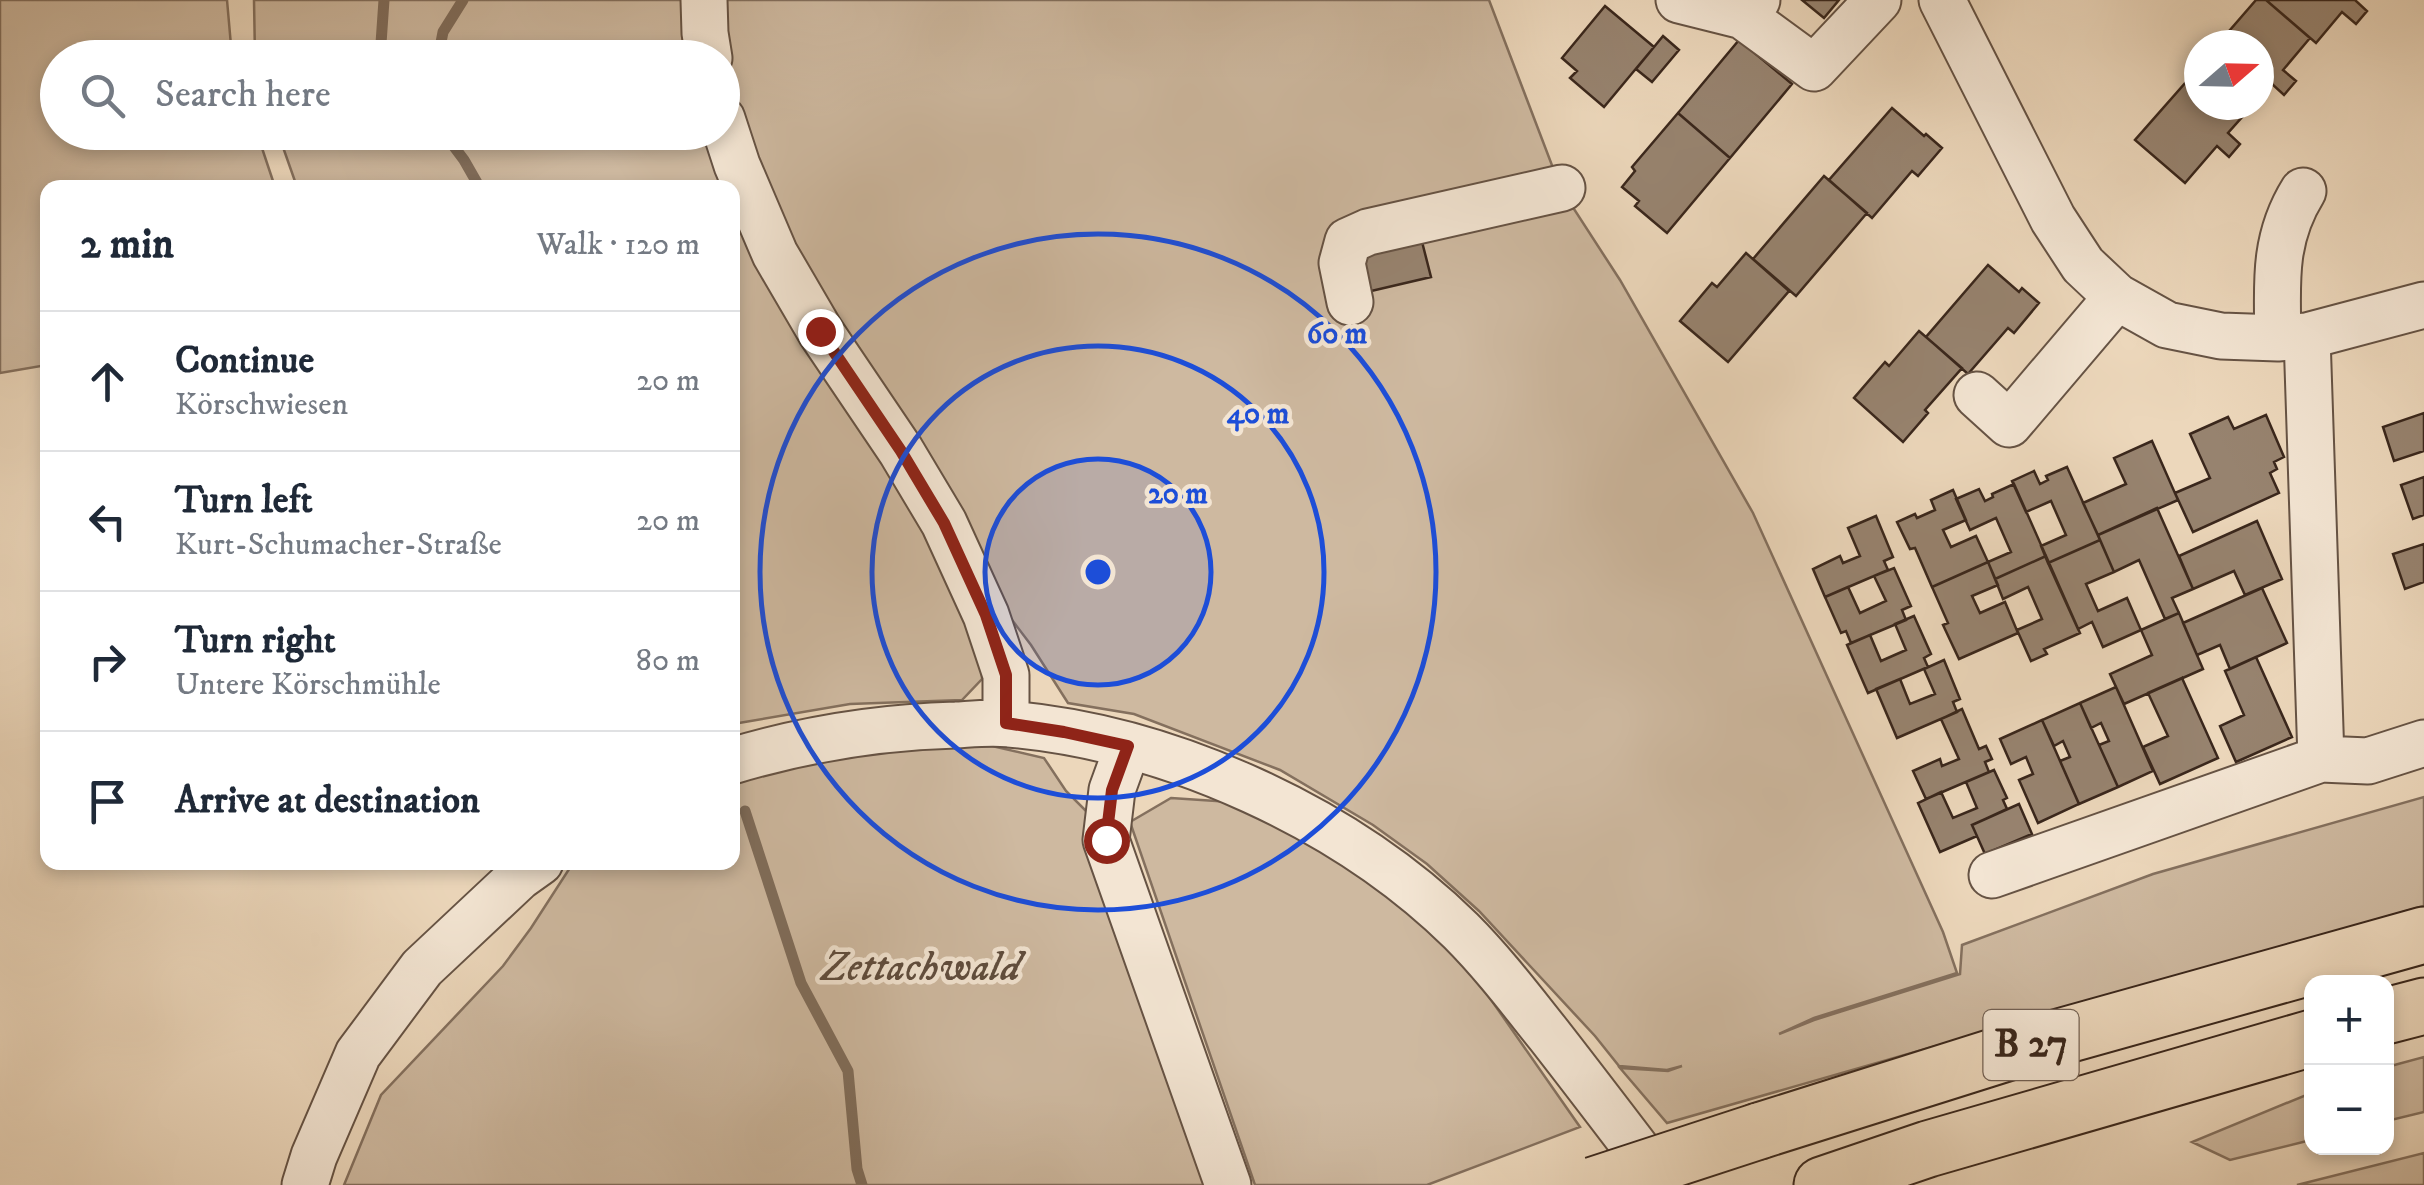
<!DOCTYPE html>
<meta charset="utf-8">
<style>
:root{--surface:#fff;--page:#f2f2f3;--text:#1f2937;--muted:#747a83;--line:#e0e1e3}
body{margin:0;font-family:"IM FELL DW Pica",serif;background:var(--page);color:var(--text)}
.controls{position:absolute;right:30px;bottom:30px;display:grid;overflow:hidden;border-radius:20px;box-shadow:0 5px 15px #0003}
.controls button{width:90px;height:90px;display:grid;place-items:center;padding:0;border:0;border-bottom:2px solid var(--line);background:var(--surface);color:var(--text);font:50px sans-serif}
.compass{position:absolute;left:2184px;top:30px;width:90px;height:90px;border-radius:50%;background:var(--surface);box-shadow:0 5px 15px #0003;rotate:70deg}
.stop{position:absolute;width:30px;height:30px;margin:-22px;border:8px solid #8f2418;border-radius:50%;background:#fff}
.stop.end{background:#8f2418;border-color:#fff;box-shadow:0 2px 10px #0008}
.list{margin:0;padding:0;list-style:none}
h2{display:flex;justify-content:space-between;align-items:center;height:130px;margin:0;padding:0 40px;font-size:42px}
h2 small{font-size:32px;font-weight:400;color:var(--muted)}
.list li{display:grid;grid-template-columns:65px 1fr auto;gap:30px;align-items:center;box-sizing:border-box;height:140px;padding:0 40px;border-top:2px solid var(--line)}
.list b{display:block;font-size:38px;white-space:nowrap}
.list p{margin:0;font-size:32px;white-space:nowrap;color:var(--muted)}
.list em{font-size:32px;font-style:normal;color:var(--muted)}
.icon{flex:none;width:55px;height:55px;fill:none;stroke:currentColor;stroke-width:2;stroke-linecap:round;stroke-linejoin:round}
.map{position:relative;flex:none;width:2424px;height:1185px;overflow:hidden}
.search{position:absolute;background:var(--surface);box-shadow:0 5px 15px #0003;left:40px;top:40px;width:700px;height:110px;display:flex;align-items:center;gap:25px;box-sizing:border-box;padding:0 35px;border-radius:55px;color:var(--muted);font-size:38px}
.panel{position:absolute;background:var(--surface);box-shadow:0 5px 15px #0003;left:40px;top:180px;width:700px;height:690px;border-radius:20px}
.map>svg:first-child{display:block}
</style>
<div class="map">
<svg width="2424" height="1185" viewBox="0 0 2424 1185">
<rect width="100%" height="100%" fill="#ecd7bb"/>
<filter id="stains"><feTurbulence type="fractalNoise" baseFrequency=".002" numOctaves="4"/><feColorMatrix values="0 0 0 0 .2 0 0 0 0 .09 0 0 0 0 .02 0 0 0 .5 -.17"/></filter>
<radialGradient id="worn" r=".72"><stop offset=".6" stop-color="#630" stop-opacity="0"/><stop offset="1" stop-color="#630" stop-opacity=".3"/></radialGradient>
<!-- green -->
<path fill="#ceb9a0" stroke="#84705e" stroke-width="2.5" d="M0,0H227L232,57L58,58V132L257,133L275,187L48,188L47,365L0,373Z
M254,0H689L696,57H255Z
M717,0H1489L1561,189L1620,280L1753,513L1943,932L1957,973L1814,1018L1779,1034L1814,1020L1960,974L1962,945L2153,874L2424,797V906L1667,1123L1620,1068L1668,1071L1682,1066L1667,1070L1619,1066L1595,1036L1479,911L1427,864L1373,825L1280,770L1134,714L1068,703L1031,645L993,595L831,327L733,112L718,28Z
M278,133H713L891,460L981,645L982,679L962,700L850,704L733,724L732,188L297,187Z
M918,745L992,746L1044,758L1066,791L1101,826L1221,1185H344L381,1095L503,966L531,928L573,863L732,862L733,782L776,767Z
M1171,798L1261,804L1450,941L1580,1127L1427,1185H1255L1130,822Z
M2424,1057V1112L2387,1121V1067Z
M2311,1093V1140L2230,1160L2192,1142Z
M2424,1153V1185H2297Z"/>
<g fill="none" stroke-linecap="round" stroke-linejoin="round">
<!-- stream -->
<path stroke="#806d5b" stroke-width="11" d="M380,58L384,0
M438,58L443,32L463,0
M443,132L464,160L480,188
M745,811L801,983L848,1071L857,1169L862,1185"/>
</g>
<!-- building -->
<path fill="#97836f" stroke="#3a271c" stroke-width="2.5" d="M1802,0H1839L1824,18Z
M2256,0H2266L2310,38L2283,70L2296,81L2284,95L2271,83L2259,97V45H2217Z
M2266,0H2355L2367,11L2356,24L2342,12L2316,43Z
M1605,6L1654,47L1604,107L1570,78L1577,71L1562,58Z
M1663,36L1679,50L1652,82L1636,69Z
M1739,40L1792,84L1730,158L1678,113Z
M2194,73L2199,77V105H2231L2243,116L2228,133L2240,144L2229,157L2217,146L2185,183L2135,140Z
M1892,108L1924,136L1926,134L1942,148L1918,176L1912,171L1872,218L1829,180Z
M1678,113L1730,158L1667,233L1635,206L1639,201L1622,187L1635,171L1632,167Z
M1824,176L1867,213L1796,296L1753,259Z
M1419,230L1431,277L1367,292L1356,245Z
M1746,253L1789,291L1728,362L1680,321L1712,283L1717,287Z
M1988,265L2019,292L2022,288L2039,303L2014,333L2008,328L1968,374L1926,337Z
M1919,331L1962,368L1925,410L1928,413L1903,442L1854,398L1885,362L1889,366Z
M2424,413V451L2394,461L2383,427Z
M2266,415L2284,457L2274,462L2277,469L2270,473L2279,493L2193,532L2175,493L2210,478L2190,434L2228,417L2234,429Z
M2152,441L2178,500L2098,535L2083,503L2126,484L2114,458Z
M2067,467L2100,540L2048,563L2041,546L2066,535L2051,501L2026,512L2012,481L2034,471L2040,484L2048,480L2046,476Z
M2424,477V515L2413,519L2401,485Z
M2014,484L2046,556L1995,579L1988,562L2011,552L1996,518L1970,530L1956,499L1979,489L1985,501L1993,497L1992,494Z
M1953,490L1966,520L1943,530L1951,547L1976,536L1988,562L1932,587L1915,548L1910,549L1897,522L1915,514L1917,518L1935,510L1931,500Z
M2157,508L2193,589L2172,598L2179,613L2165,619L2139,560L2114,572L2098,535Z
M1876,516L1893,557L1884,561L1888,570L1825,597L1813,569L1840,556L1843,563L1860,556L1848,528Z
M2257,521L2282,579L2245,595L2234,571L2193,589L2179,556Z
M2100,540L2114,572L2086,584L2098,611L2127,598L2141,630L2103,647L2092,622L2078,629L2048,563Z
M2424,544V582L2405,589L2393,554Z
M2046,556L2080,633L2044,649L2047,654L2031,661L2017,630L2042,619L2028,587L2003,599L1995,579Z
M1988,562L1998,585L1972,596L1980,613L2005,602L2018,633L1959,659L1943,625L1948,623L1932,587Z
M1894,568L1911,606L1902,610L1906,620L1851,643L1846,631L1841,633L1825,597L1848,587L1860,613L1886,601L1874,576Z
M2262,588L2287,643L2230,669L2220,645L2197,655L2183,623Z
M2179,613L2203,669L2124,704L2110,674L2152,655L2141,630Z
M1914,616L1931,654L1924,658L1928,667L1868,693L1847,645L1870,635L1881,661L1906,650L1895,624Z
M2256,657L2292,737L2236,762L2220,726L2244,715L2225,671Z
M1944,660L1960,699L1953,702L1957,712L1897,738L1876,689L1900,679L1910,704L1935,694L1924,669Z
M2182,678L2218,758L2160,784L2143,747L2168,736L2148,693Z
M2116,687L2153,771L2118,787L2099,745L2109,741L2101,723L2091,728L2080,703Z
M2080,703L2118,787L2079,804L2060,761L2070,757L2063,741L2054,746L2042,720Z
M1962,709L1979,749L1986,746L1992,759L1985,762L1989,772L1926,799L1913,771L1940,759L1942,766L1959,759L1941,719Z
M2042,720L2079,804L2038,823L2019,780L2033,774L2026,757L2011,764L2000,739Z
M1994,770L2007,798L2003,800L2007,809L1972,825L1977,836L1940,852L1918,803L1941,792L1953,818L1977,808L1966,782Z
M2019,804L2032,834L1985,854L1972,825Z"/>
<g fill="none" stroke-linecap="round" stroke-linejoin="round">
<defs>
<path id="minor" d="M704,0L705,33L709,58
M1679,0L1743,16L1757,0
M1942,0L2053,219L2083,265L2117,297L2167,325L2221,336L2278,338L2307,336L2424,305
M1743,16L1814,68L1878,0
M722,119L737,165L775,254L820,331L901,451L944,523L986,615L1006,675V723
M1350,302L1342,263L1348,241L1368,232L1562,188
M2307,336L2321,759
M2278,338C2277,284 2273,239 2303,191
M1977,395L2009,424L2117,297
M1128,746L1112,790L1106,840L1228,1185
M732,761C805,739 879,727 956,725C973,724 991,722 1009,724C1170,738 1346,818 1461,931C1493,963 1521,1000 1549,1035C1588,1085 1626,1135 1664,1185
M1992,875L2321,759L2368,761L2424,743
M305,1185L314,1156L358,1054L422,968L519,877L540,862"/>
<path id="highway" d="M2386,1016L2424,1006
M1759,1131L2038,1043L2424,935
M1822,1185L1928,1149L2312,1038"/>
</defs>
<!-- minor casing -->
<use href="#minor" stroke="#665344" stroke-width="49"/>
<!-- highway casing -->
<use href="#highway" stroke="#3a271c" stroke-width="59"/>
<!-- minor -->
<use href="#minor" stroke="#f3e5d3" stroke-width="45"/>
<!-- highway -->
<use href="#highway" stroke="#ecd7bb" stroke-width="55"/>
<defs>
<path id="highway-bridge" d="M1594,1185L1759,1131"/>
</defs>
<!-- highway-bridge casing -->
<use href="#highway-bridge" stroke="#3a271c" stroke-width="59" stroke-linecap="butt"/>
<!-- highway-bridge -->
<use href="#highway-bridge" stroke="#ecd7bb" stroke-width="55"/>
</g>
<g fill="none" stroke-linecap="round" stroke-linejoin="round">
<!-- route -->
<path stroke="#8f2418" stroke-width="12" d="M820,331L901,451L944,523L986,615L1006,675V723L1064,732L1128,746L1112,790L1106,840"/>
</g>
<!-- distance rings -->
<circle cx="1098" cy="572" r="113" fill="#1d4ed8" fill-opacity=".12"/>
<g fill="none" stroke="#1d4ed8" stroke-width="5">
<circle cx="1098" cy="572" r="113"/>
<circle cx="1098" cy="572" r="226"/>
<circle cx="1098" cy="572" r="338"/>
</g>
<g text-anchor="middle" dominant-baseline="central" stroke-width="9" stroke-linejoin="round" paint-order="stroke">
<!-- shield labels -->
<rect fill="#f3e5d3" stroke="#726053" stroke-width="2.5" x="1983.5" y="1010" width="95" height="70" rx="8"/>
<g font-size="40" font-weight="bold" fill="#3a271c">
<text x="2031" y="1045">B 27</text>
</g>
<!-- park labels -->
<g font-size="42" font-style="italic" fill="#5f4c3d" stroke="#f3e5d3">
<text x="921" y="968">Zettachwald</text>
</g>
</g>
<circle cx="1098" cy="572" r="15" fill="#1d4ed8" stroke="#f3e5d3" stroke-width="5"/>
<g font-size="30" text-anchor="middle" font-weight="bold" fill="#1d4ed8" stroke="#f3e5d3" stroke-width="9" stroke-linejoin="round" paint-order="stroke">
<text x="1337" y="343">60 m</text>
<text x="1258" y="423">40 m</text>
<text x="1178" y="503">20 m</text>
</g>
<rect width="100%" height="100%" filter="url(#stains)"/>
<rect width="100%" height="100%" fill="url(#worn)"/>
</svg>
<div class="controls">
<button>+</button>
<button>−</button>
</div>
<svg class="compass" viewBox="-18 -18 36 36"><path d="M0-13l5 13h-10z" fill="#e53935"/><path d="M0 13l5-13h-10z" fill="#747a83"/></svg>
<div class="stop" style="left:1106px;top:840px"></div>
<div class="stop end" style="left:820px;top:331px"></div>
<div class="search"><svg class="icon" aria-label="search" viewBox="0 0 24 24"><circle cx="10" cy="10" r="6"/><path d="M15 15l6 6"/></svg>Search here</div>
<section class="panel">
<h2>2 min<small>Walk · 120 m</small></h2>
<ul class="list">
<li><svg class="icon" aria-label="ahead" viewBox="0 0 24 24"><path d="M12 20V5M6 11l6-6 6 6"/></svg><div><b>Continue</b><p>Körschwiesen</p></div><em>20 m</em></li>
<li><svg class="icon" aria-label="left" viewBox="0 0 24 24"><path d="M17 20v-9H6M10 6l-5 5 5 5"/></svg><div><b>Turn left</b><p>Kurt-Schumacher-Straße</p></div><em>20 m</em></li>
<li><svg class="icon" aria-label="right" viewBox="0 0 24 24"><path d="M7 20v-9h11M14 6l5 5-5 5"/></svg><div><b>Turn right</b><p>Untere Körschmühle</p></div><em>80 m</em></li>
<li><svg class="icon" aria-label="arrive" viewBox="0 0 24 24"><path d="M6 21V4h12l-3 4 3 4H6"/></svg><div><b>Arrive at destination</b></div></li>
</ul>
</section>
</div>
